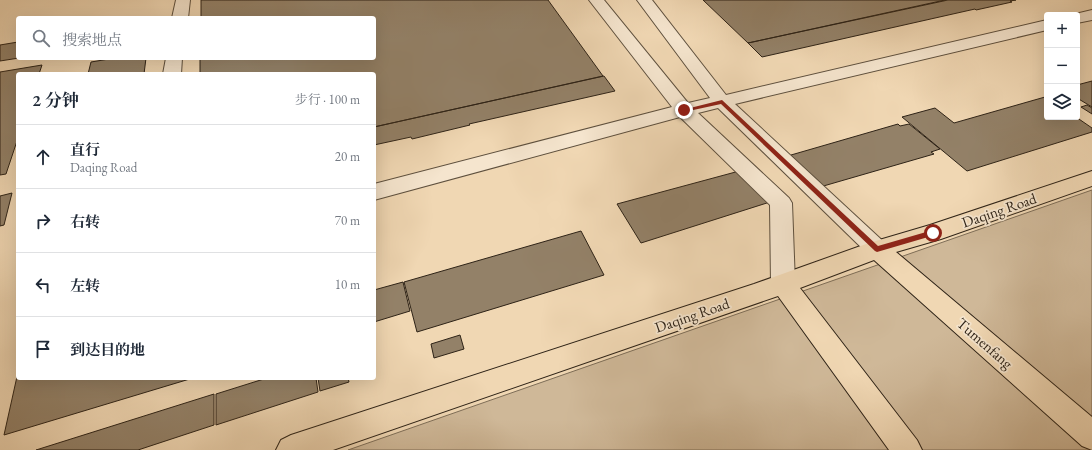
<!DOCTYPE html>
<html lang="zh">
<meta charset="utf-8">
<style>
:root{--surface:#fff;--page:#f2f2f3;--text:#1f2937;--muted:#747a83;--line:#e0e1e3}
body{margin:0;font-family:"EB Garamond","Noto Serif SC",serif;background:var(--page);color:var(--text)}
.controls{position:absolute;right:12px;top:12px;display:grid;overflow:hidden;border-radius:4px;box-shadow:0 4px 16px #0002}
.controls button{width:36px;height:36px;display:grid;place-items:center;padding:0;border:0;border-bottom:1px solid var(--line);background:var(--surface);color:var(--text);font:20px sans-serif}
.stop{position:absolute;width:12px;height:12px;margin:-9px;border:3px solid #8f2418;border-radius:50%;background:#fff}
.stop.end{background:#8f2418;border-color:#fff;box-shadow:0 1px 4px #0008}
.list{margin:0;padding:0;list-style:none}
h2{display:flex;justify-content:space-between;align-items:center;height:52px;margin:0;padding:0 16px;font-size:17px}
h2 small{font-size:13px;font-weight:400;color:var(--muted)}
.list li{display:grid;grid-template-columns:26px 1fr auto;gap:12px;align-items:center;box-sizing:border-box;height:64px;padding:0 16px;border-top:1px solid var(--line)}
.list b{display:block;font-size:15px;white-space:nowrap}
.list p{margin:0;font-size:13px;white-space:nowrap;color:var(--muted)}
.list em{font-size:13px;font-style:normal;color:var(--muted)}
.icon{flex:none;width:22px;height:22px;fill:none;stroke:currentColor;stroke-width:2;stroke-linecap:round;stroke-linejoin:round}
.map{position:relative;flex:none;width:1092px;height:450px;overflow:hidden}
.search{position:absolute;background:var(--surface);box-shadow:0 4px 16px #0002;left:16px;top:16px;width:360px;height:44px;display:flex;align-items:center;gap:10px;box-sizing:border-box;padding:0 14px;border-radius:4px;color:var(--muted);font-size:15px}
.panel{position:absolute;background:var(--surface);box-shadow:0 4px 16px #0002;left:16px;top:72px;width:360px;height:308px;border-radius:4px}
.map>svg:first-child{display:block}
</style>
<div class="map">
<svg width="1092" height="450" viewBox="0 0 1092 450">
<rect width="100%" height="100%" fill="#f0d7b3"/>
<filter id="stains"><feTurbulence type="fractalNoise" baseFrequency=".005" numOctaves="4"/><feColorMatrix values="0 0 0 0 .2 0 0 0 0 .09 0 0 0 0 .02 0 0 0 .5 -.17"/></filter>
<radialGradient id="worn" r=".72"><stop offset=".6" stop-color="#630" stop-opacity="0"/><stop offset="1" stop-color="#630" stop-opacity=".3"/></radialGradient>
<!-- green -->
<path fill="#cfb898" stroke="#7e6e58" d="M1092,190V450H348Z"/>
<!-- building -->
<path fill="#938168" stroke="#2e2317" d="M201,0H548L603,76L374,127V74H200V58H374V18H201Z
M703,0H945L748,43Z
M948,0H1016L1010,1L1012,2L976,10L975,9L762,57L748,43Z
M18,42L19,58L0,61V45Z
M115,58H146L144,74H88L91,62Z
M42,65L39,74H18V138L6,174L0,175V72Z
M604,76L615,91L469,124L470,125L412,139L411,137L374,145V127Z
M1092,81V107L1077,98V85Z
M1045,97L1047,98V117H1076L1092,128V132L967,171L902,117L935,108L954,123Z
M1087,105L1092,108V114L1081,107Z
M898,124L900,126L909,124L940,149L931,152L934,154L820,187L791,155Z
M743,170L770,202L641,243L617,204Z
M12,193L4,225L0,226V196Z
M581,231L604,275L417,332L404,282Z
M403,282L410,311L374,322V290Z
M460,335L464,349L434,358L431,344Z
M18,372V378H193L4,435Z
M267,378H316L318,392L216,425V394Z
M318,378H348L349,382L320,391Z
M214,394V425L138,450H36Z"/>
<g fill="none" stroke-linecap="round" stroke-linejoin="round">
<defs>
<path id="minor" d="M176,0H190L188,18H172Z
M589,0H604L688,103L710,98L637,0H652L726,95L1047,20V30L735,104L885,243L888,249L885,255L877,258L869,255L718,108L698,113L789,198L792,203L795,284L791,291L783,294L775,291L771,284L770,205L680,117L374,200V184L672,107Z
M1092,10V20L1077,23V15H1071Z
M166,58H182L181,74H163Z"/>
<path id="major" d="M1092,171V186L941,239L896,252L1092,417V450L1082,446L874,260L800,288L917,440L922,450H889L778,296L333,450H276L281,440L291,435L754,284L869,243L930,225Z"/>
</defs>
<!-- minor casing -->
<use href="#minor" stroke="#5e503e" stroke-width="2"/>
<!-- major casing -->
<use href="#major" stroke="#2e2317" stroke-width="2"/>
<!-- minor -->
<use href="#minor" fill="#f5e5ce" fill-rule="evenodd"/>
<!-- major -->
<use href="#major" fill="#f0d7b3" fill-rule="evenodd"/>
</g>
<!-- route -->
<path fill="#8f2418" d="M722,100L878,246L933,230L935,231V235L877,252L875,251L721,104L684,112L682,110Z"/>
<g text-anchor="middle" dominant-baseline="central" stroke-width="3.5" stroke-linejoin="round" paint-order="stroke">
<!-- street labels -->
<g font-size="15" fill="#2e2317" stroke="#f5e5ce">
<text transform="translate(999 210) rotate(-19)">Daqing Road</text>
<text transform="translate(692 315) rotate(-19)">Daqing Road</text>
<text transform="translate(985 343) rotate(41)">Tumenfang</text>
</g>
</g>
<rect width="100%" height="100%" filter="url(#stains)"/>
<rect width="100%" height="100%" fill="url(#worn)"/>
</svg>
<div class="controls">
<button>+</button>
<button>−</button>
<button><svg class="icon" aria-label="layers" viewBox="0 0 24 24"><path d="M12 4l9 5-9 5-9-5zM3 14l9 5 9-5"/></svg></button>
</div>
<div class="stop" style="left:933px;top:233px"></div>
<div class="stop end" style="left:684px;top:110px"></div>
<div class="search"><svg class="icon" aria-label="search" viewBox="0 0 24 24"><circle cx="10" cy="10" r="6"/><path d="M15 15l6 6"/></svg>搜索地点</div>
<section class="panel">
<h2>2 分钟<small>步行 · 100 m</small></h2>
<ul class="list">
<li><svg class="icon" aria-label="ahead" viewBox="0 0 24 24"><path d="M12 20V5M6 11l6-6 6 6"/></svg><div><b>直行</b><p>Daqing Road</p></div><em>20 m</em></li>
<li><svg class="icon" aria-label="right" viewBox="0 0 24 24"><path d="M7 20v-9h11M14 6l5 5-5 5"/></svg><div><b>右转</b></div><em>70 m</em></li>
<li><svg class="icon" aria-label="left" viewBox="0 0 24 24"><path d="M17 20v-9H6M10 6l-5 5 5 5"/></svg><div><b>左转</b></div><em>10 m</em></li>
<li><svg class="icon" aria-label="arrive" viewBox="0 0 24 24"><path d="M6 21V4h12l-3 4 3 4H6"/></svg><div><b>到达目的地</b></div></li>
</ul>
</section>
</div>
